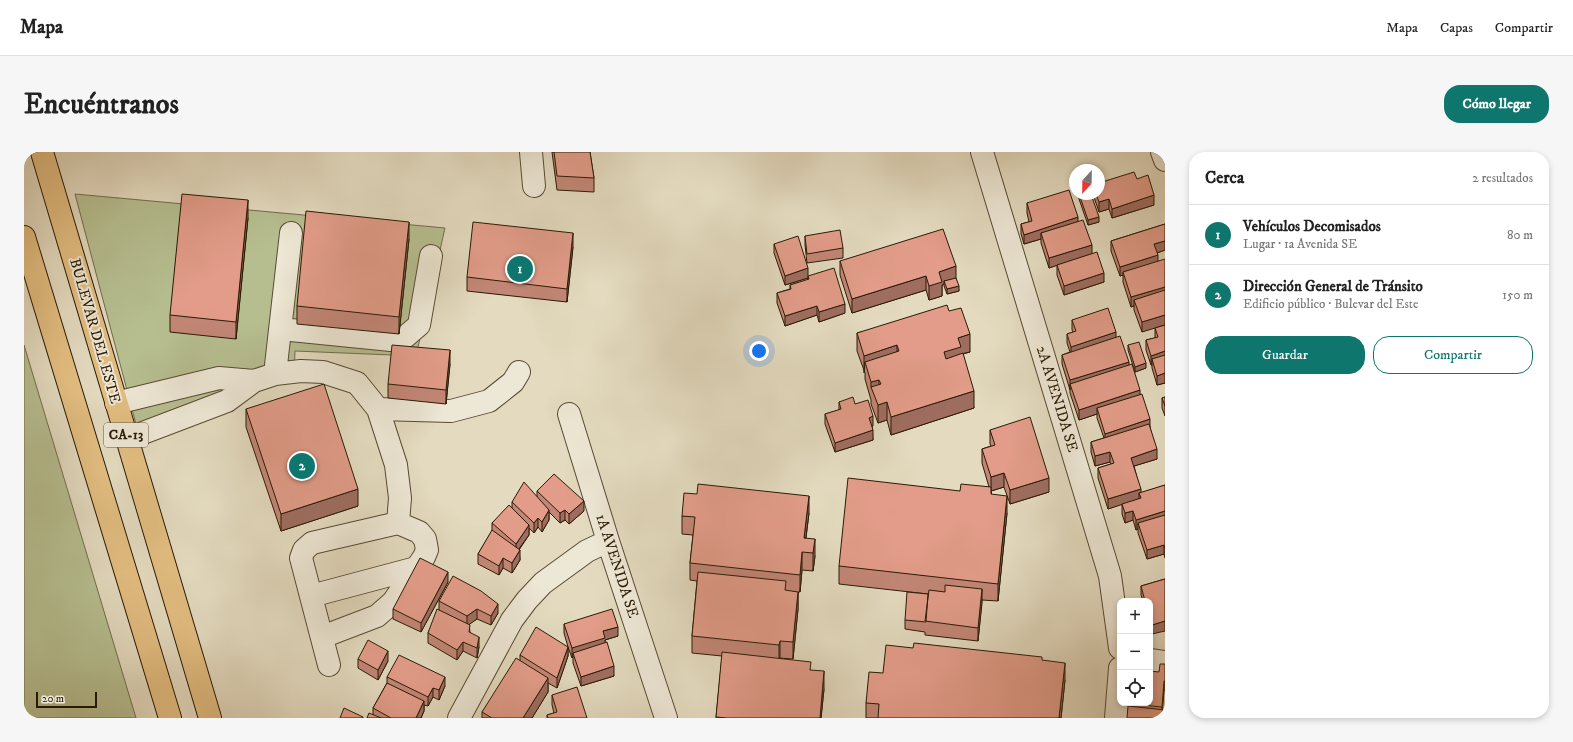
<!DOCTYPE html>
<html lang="es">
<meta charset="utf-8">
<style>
:root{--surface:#fff;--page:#f6f6f6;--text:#222;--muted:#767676;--line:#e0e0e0;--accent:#0f766e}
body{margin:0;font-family:"IM FELL DW Pica",serif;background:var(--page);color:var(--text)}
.controls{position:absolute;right:12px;bottom:12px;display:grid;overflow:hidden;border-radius:8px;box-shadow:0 2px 6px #0003}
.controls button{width:36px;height:36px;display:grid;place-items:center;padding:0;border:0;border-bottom:1px solid var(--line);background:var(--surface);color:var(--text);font:20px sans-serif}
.compass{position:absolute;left:1045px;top:12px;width:36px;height:36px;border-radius:50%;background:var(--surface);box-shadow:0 2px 6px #0003;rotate:202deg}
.scale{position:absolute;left:12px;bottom:10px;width:61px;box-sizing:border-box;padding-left:4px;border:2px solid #2a1a04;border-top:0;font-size:11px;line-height:14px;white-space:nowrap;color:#2a1a04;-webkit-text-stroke:3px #ede7d5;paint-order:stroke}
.you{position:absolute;left:735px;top:199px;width:14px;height:14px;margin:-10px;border:3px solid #fff;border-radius:50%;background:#1a73e8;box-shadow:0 0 0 6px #1a73e833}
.badge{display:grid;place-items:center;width:26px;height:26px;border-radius:50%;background:var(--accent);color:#fff;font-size:13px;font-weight:700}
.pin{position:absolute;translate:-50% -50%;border:2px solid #fff;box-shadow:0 1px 4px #0006}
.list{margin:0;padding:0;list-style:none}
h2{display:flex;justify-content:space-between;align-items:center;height:52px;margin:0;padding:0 16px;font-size:17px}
h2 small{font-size:13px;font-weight:400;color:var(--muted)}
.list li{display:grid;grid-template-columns:26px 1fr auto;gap:12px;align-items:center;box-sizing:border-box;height:60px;padding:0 16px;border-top:1px solid var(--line)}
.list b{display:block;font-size:15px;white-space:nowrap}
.list p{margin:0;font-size:13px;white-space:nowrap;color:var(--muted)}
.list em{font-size:13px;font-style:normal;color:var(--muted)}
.actions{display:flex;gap:8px;padding:12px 16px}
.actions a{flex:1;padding:9px 0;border:1px solid var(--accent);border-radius:16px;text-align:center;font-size:14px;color:var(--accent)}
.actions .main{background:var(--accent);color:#fff}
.icon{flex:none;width:22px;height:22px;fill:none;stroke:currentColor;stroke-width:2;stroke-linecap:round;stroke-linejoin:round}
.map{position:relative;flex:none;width:1141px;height:566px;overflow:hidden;border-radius:16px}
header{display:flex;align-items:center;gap:24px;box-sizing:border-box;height:56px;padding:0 20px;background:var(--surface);border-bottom:1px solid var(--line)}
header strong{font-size:19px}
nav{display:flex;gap:22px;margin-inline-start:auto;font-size:14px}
.intro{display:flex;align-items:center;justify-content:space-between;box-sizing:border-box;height:96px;padding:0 24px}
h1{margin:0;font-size:28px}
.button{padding:10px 18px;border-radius:16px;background:var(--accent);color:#fff;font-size:14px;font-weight:700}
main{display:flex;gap:24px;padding:0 24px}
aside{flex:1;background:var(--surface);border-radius:16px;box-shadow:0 2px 6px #0003}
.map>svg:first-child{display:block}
</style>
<header>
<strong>Mapa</strong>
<nav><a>Mapa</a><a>Capas</a><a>Compartir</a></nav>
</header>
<div class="intro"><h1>Encuéntranos</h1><a class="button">Cómo llegar</a></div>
<main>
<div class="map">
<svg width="1141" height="566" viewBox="0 0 1141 566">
<rect width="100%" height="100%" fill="#e3dabf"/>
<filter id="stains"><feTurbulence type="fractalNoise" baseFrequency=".005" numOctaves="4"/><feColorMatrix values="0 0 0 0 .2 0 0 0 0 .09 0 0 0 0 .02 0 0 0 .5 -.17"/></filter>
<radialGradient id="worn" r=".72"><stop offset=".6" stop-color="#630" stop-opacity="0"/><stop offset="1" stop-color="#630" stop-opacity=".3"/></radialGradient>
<!-- green -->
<path fill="#b6be90" stroke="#706c4a" d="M51,42L421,76L392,204L271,199L270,225L236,233L117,291Z
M0,193L112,566H0Z"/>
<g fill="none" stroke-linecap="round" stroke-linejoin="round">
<defs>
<path id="minor" d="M507,0L510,34
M958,0L1086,424L1096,496
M1138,0L1141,8
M257,177L367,188L381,185L395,173L407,104
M251,222L267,81
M92,251L195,226L230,229
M354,257L427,259L465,249L489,230L495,220
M545,262L584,389L642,566
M103,287L203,249L230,229L251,222L277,219L299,220L333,231L354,257L372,313L376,346L374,371
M287,444L392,416
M298,485L353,464L369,450L400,405L403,398L401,387L395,380L374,371L288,391L280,398L277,406L305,513
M1126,508L1141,510
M435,566L488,468L503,448L519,431L563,399L584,389
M1092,566L1096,516"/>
<path id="highway" d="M18,0L186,566
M0,85L146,566"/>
</defs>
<!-- minor casing -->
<use href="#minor" stroke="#584a33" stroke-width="24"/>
<!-- highway casing -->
<use href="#highway" stroke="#2a1a04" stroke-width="24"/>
<!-- minor -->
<use href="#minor" stroke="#ede7d5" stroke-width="22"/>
<!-- highway -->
<use href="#highway" stroke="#e2bd80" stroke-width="22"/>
</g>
<!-- wall -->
<path fill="#c28676" stroke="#2a1a04" d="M528,0H566L570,26V40L533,38Z
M1113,27L1130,53L1088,66L1085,57L1075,60L1069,42H1075Z
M1055,42L1075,70L1064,73L1055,47Z
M1003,51L1054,69L1080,130L1040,143L1033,123V113L1025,116L1017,91V87L1000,92L997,82V72L1005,70L1003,61Z
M224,66L212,187L146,180V163Z
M1141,72V98L1133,101L1118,180L1110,158V154L1107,155L1099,130V123L1096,124L1087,99V89Z
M781,84L819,96V106L783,111L781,93Z
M385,87L375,182L273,172V154Z
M750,92L784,124L821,161L795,170L793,163L761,174L753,151V141L766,137V133L784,128V126L761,133L750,101Z
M549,95L543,150L443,139V125Z
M816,109L932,126L935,139L923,142L920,134V132L918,133V144L905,148L902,138L828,161L816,123Z
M925,159L946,200L939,202L950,256L867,283L863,268L854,271L847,252V248L841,227V221L833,199V181Z
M1048,168L1092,185L1105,213L1116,243L1126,275L1133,307L1110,314L1117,341L1141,333V406L1140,402L1123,407L1114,381V377L1112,378L1109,368L1101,371L1098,362V352L1084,357L1074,326V316L1087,312L1086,310L1071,314L1067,300V290L1080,286L1073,266V262L1055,268L1046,241V238L1038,212V203L1046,200L1043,191V182L1049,180L1048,178Z
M1141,173V231L1133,233L1128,216V213H1127L1122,198V188L1131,186V176Z
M1104,193L1122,216L1111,220L1104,198Z
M426,212L422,252L364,246V232Z
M1141,245V264L1138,256V246Z
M815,250L831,252L849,274H848L849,288L811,300L801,272V262L815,258Z
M222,257L334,354L257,379L222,275Z
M966,278L1025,340L986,352L980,335L967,339V342L983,361L974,449L958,448L954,489L901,483V480L881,477V468L904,442L815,432V414L936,339L965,335L958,311V297L967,294L966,292Z
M513,339L560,359L545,372L541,368L536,371L525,360V368L518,380L514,375L510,381L505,376V383L495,398L496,408L488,421L479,416L475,423L454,412V402L468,379V371L488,356V350L513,345Z
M785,361L782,386L791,404L789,419L778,418L776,440H774V457L769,507L756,506L787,518L800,537L797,566H692L698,504L668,501V484L673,429L666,428V411L669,383L658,382V364Z
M1141,427L1128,482L1126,475V449H1119L1117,443V434Z
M424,430L397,480L369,467V457Z
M415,449L474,461L467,473L453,467L445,472L446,480L455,495L453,506L439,499L433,508L404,491V481L415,458Z
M540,472L594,484L581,488V491L590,524L557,534L549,511V505L548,506L544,495V504L533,536L524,531V540L508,566H458V560L496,509V503L544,495L540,481Z
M889,496L1018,508L1041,528L1037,566H842V551L859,521Z
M334,507L364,509L354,528L334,516Z
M1141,512V538H1140L1138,558L1109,555L1110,551L1135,520Z
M363,525L421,534L415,548L409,545L404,554L400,553V559L397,566H343L349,563V556L363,531Z
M528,543L563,566H523V563L530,561L528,553Z"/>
<!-- shaded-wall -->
<path fill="#9e6d60" stroke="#2a1a04" d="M1130,43V53L1088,66V57Z
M1085,47V57L1075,60V50Z
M224,48V66L212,187V170Z
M1054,65V75L1017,81V87L1000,92V83Z
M1075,65V70L1064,73V68Z
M385,70V87L375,182V165Z
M549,81V95L543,150V137Z
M1141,89V98L1130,102V92Z
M1068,93V102L1025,116V106Z
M1134,103V112L1099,120V123L1096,124V115Z
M932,114V128L920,129V132L918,133V144L905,148V134L915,120Z
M784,116V126L761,133V124Z
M1080,121V130L1040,143V134Z
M902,124V138L828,161V147Z
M935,134V139L923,142V137Z
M1141,135V144L1110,148V154L1107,155V145Z
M821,152V161L795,170V160Z
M793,154V163L761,174V164Z
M1141,163V173L1118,180V170Z
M1092,180V190L1047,204V195Z
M946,182V200L937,202L920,218V200L934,186Z
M873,193V210H841L840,221V204Z
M426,198V212L422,252V238Z
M1141,199V209L1128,207V213H1127V204Z
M1105,210V219L1046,232V238V228Z
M1122,211V216L1111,220V215Z
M1141,221V231L1133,233V224Z
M855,228V245L847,235V230Z
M1116,238V248L1073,256V262L1055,268V258Z
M950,239V256L867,283V265Z
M863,250V268L854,271V253Z
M849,264V274L845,275V266Z
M1126,267V277L1081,292V282Z
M849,278V288L811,300V291Z
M1133,297V307L1107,315V306Z
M1086,300V310L1071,314V304Z
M980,321V335L967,339V359V325Z
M1025,326V340L986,352V338Z
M334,337V354L257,379V362Z
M1117,337V346L1115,341V347L1084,357V347Z
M785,344V361L780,400V386Z
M983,344V361L974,449V432Z
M560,349V359L545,372V362Z
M525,358V368L518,380V370Z
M541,358V368L536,371V361Z
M1109,359V368L1101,371V361Z
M1141,359V369L1114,371V377L1112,378V368Z
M514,366V375L510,381V371Z
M505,373V383L492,401V392Z
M791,387V404L789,419V401Z
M1140,393V402L1123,407V398Z
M496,398V408L488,421V411Z
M778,400V418L776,440V423Z
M479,406V416L475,423V414Z
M424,420V430L397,480V471Z
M958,437V451L954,489V476Z
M774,440V457L769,507V490Z
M474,452V461L467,473V464Z
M453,457V467L443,474V464Z
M1141,469V479L1128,482V473Z
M594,475V484L581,488V495L549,501V505L548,506V496L579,479Z
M455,485V495L453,506V496Z
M756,489V506L755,511V493Z
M439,490V499L433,508V498Z
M544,495V504L533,536V526Z
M364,499V509L354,528V518Z
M1041,511V528L1037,566H1035Z
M590,514V524L557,534V525Z
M800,519V537L797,566H796Z
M421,525V534L415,548V538Z
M524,526V540L508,566H499Z
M1140,529V538L1138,565V555Z
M409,536V545L404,554V545Z
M400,549V559L397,566H392Z"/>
<!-- building -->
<path fill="#e29c89" stroke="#2a1a04" d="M530,0H566L570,26L533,24Z
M1110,20L1113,27L1124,23L1130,43L1088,57L1085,47L1075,50L1072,42H1075V31Z
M1045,38L1054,65L1000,83L997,72L1008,69L1003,51Z
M158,42L224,48L212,170L146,163Z
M1055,42H1067L1075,65L1064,68Z
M282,59L385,70L375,165L273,154Z
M1059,68L1068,93L1025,106L1017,81Z
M449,70L549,81L543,137L443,125Z
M1141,72V89L1130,92L1134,103L1096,115L1087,89Z
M919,77L932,114L915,120L918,130L905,134L902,124L828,147L816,109Z
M816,78L819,96L783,102L781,84Z
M774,84L784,116L761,124L750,92Z
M1073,100L1080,121L1040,134L1033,113Z
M1141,107V135L1107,145L1099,120Z
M810,116L821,152L795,160L793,154L761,164L753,141L767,137L766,133L785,127L784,124Z
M932,126L935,134L923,137L920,129Z
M1141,138V163L1118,170L1110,148Z
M923,153L925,159L937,156L946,182L934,186L937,195L920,200L922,207L939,201L950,239L867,265L863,250L854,253L847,235L857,232L855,228L847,230L841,210L875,199L873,193L840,204L833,181Z
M1084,156L1092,180L1047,195L1043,182L1052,179L1048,168Z
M1141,173V199L1127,204L1122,188L1134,185L1131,176Z
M1096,184L1105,210L1046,228L1038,203Z
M1115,190L1122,211L1111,215L1104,193Z
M368,193L426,198L422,238L364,232Z
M1141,203V221L1133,224L1128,207Z
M1108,212L1116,238L1055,258L1046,232Z
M300,232L334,337L257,362L222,257Z
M1118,242L1126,267L1081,282L1073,256Z
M829,245L831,252L844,248L849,264L845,266L849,278L811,291L801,262L817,257L815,250Z
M1141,245V254L1138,246Z
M1006,265L1025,326L986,338L980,321L967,325L958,297L971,293L966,278Z
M1125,272L1133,297L1107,306L1117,337L1084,347L1074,316L1090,311L1086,300L1071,304L1067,290Z
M530,322L560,349L545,362L541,358L536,361L513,339Z
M824,326L936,339L937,332L967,335V342L983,344L974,432L815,414Z
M500,330L525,358L518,370L514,366L510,371L488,350Z
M674,332L785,344L780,386L791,387L789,401L778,400L776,423L666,411L671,365L658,364L660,341L673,342Z
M1141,333V359L1112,368L1109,359L1101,361L1098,352L1117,346L1115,341Z
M485,353L505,373L492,392L468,371Z
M1141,363V396L1140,393L1123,398L1114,371Z
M468,378L496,398L488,411L479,406L475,414L454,402Z
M396,406L424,420L397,471L369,457Z
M674,420L762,429L761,438L774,440L769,490L756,489L755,493L668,484Z
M429,424L457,439L474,452L467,464L453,457L443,464L415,449Z
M1141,427V469L1128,473L1126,466V449H1121L1117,434Z
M921,433L958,437L954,476L901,469L905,438L921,440Z
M883,440L904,442L902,470L881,468Z
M413,457L446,473L445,480L455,485L453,496L439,490L433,498L404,481Z
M588,457L594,475L579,479L581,486L548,496L540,472Z
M512,475L544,495L533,526L496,503Z
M344,488L364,499L354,518L334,507Z
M583,490L590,514L557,525L549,501Z
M890,491L1018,505V508L1041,511L1035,566H854L855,552L842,551L845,520L859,521L862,493L889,496Z
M698,500L787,510L786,518L800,519L796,566H703L692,565Z
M375,503L421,525L415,538L409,536L404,545L363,525Z
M492,506L524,526L499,566H468L458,560Z
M1136,512H1141V529H1140L1138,555L1109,552L1110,551H1126V519L1135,520Z
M363,531L400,549L392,566H367L349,556Z
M553,535L563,566H524L523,563L533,560L528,543Z
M1104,554L1141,558V566H1103Z
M320,556L339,565V566H316Z
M345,561L357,566H343Z"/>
<g text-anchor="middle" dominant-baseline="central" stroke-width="4" stroke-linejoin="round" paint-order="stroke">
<!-- shield labels -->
<rect fill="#ede7d5" stroke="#645843" stroke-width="1" x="80" y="271" width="44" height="24" rx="3"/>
<g font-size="14" font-weight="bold" fill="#2a1a04">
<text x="102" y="283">CA-13</text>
</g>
<!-- street labels -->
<g font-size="15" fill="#2a1a04" stroke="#ede7d5">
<text transform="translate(71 179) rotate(74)">BULEVAR DEL ESTE</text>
<text transform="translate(1033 247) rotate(73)">2A AVENIDA SE</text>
<text transform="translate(593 414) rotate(72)">1A AVENIDA SE</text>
</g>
</g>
<rect width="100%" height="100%" filter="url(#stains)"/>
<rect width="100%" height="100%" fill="url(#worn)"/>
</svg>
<div class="controls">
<button>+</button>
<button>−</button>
<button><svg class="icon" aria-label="locate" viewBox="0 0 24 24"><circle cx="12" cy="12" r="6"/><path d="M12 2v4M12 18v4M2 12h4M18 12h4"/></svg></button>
</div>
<svg class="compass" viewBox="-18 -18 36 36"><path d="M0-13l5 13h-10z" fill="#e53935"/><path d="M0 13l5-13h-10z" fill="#767676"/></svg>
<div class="scale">20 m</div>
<div class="you"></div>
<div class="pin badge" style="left:496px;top:117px">1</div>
<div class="pin badge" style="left:278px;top:314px">2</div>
</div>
<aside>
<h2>Cerca<small>2 resultados</small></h2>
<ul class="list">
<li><span class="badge">1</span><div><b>Vehículos Decomisados</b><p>Lugar · 1a Avenida SE</p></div><em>80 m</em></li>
<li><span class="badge">2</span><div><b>Dirección General de Tránsito</b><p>Edificio público · Bulevar del Este</p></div><em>150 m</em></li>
</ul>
<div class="actions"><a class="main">Guardar</a><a>Compartir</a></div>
</aside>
</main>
